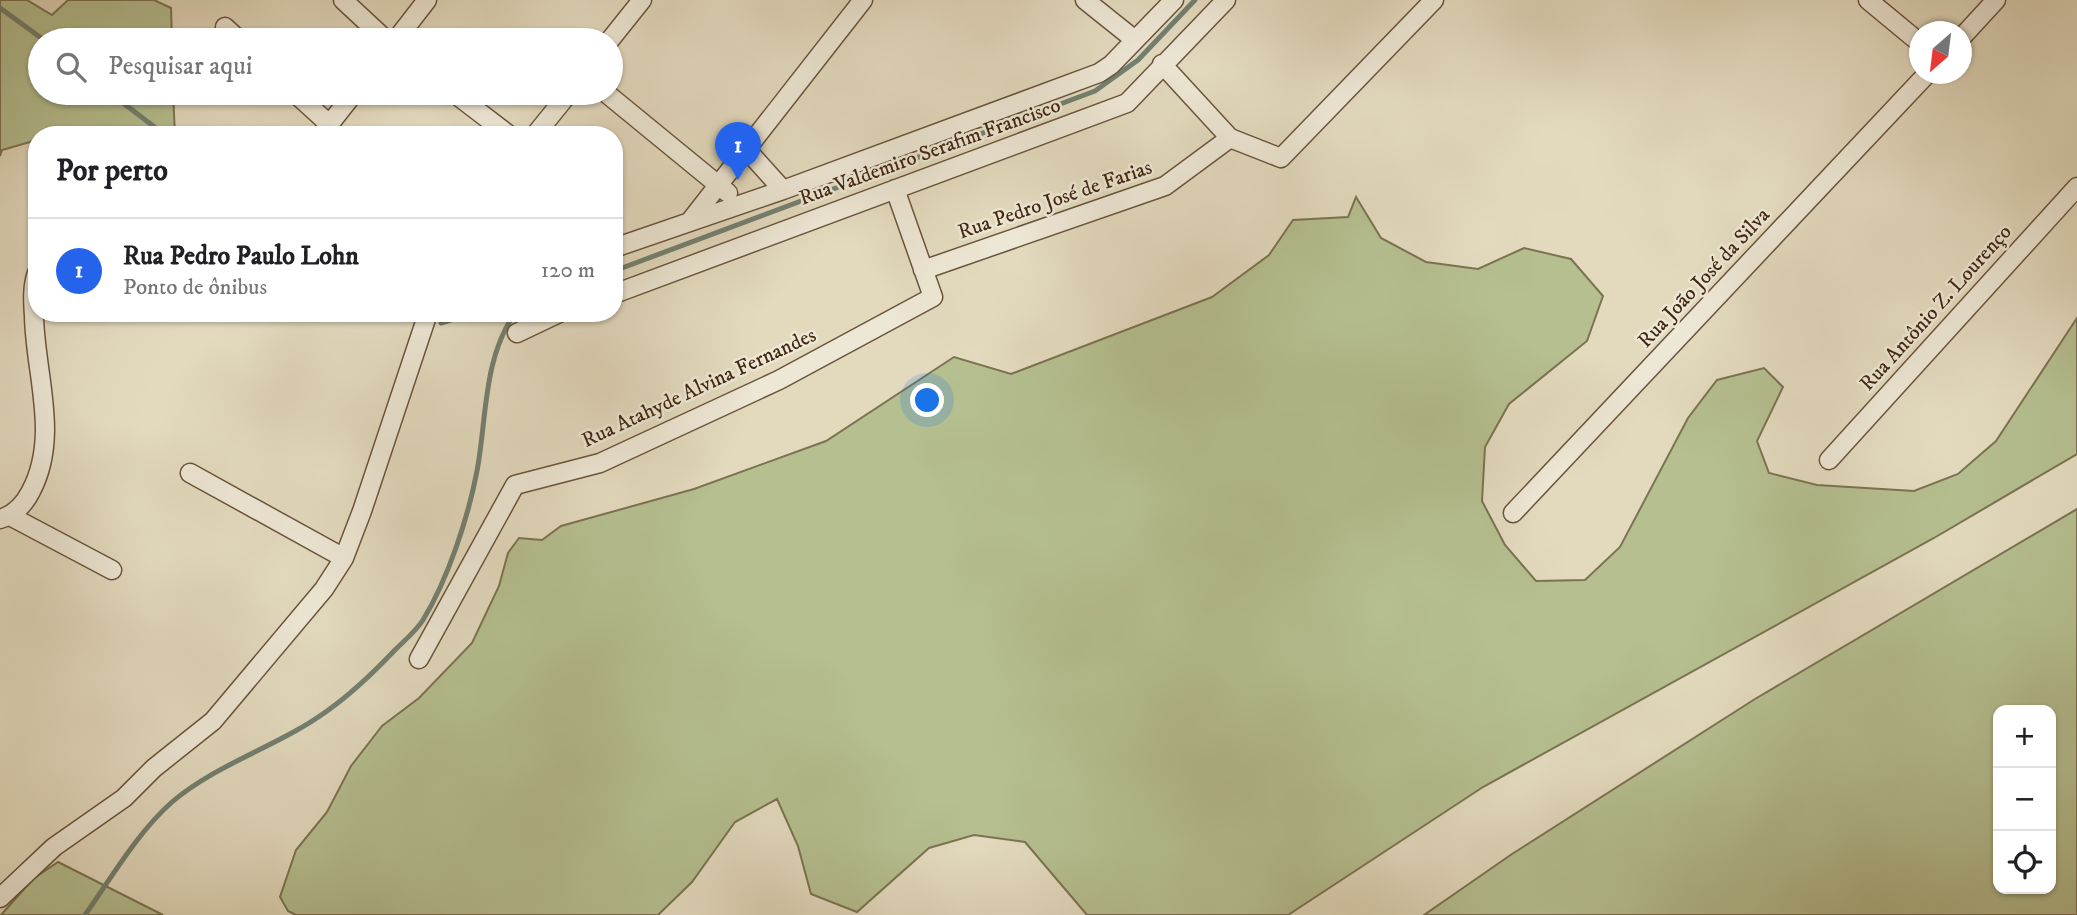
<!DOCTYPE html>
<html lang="pt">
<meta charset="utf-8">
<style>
:root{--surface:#fff;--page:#f2f2f2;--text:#202124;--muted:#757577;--line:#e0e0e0;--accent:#2563eb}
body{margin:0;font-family:"IM FELL DW Pica",serif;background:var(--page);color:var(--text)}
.controls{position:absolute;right:21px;bottom:21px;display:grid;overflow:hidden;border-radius:14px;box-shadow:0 2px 5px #0004}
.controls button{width:63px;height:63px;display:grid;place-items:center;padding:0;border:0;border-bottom:2px solid var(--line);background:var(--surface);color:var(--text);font:35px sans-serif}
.compass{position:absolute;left:1909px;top:21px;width:63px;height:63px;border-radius:50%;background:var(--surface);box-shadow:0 2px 5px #0004;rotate:208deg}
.you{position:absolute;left:928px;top:401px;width:24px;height:24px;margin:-18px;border:5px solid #fff;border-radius:50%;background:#1a73e8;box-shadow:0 0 0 10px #1a73e833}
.badge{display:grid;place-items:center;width:46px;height:46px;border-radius:50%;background:var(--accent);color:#fff;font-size:23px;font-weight:700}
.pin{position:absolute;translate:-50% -58px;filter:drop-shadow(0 2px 4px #0008)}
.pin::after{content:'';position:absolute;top:37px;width:24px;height:21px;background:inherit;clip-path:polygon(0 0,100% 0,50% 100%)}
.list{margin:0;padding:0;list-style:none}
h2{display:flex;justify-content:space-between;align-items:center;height:91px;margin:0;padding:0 28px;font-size:30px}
h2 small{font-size:23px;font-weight:400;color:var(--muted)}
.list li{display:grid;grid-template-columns:46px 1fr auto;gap:21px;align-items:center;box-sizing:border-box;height:105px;padding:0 28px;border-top:2px solid var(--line)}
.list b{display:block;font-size:26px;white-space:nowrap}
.list p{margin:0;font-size:23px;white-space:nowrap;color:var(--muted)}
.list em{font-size:23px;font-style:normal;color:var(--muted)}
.icon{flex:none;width:38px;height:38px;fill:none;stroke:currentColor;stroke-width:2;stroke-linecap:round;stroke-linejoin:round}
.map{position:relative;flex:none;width:2077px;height:915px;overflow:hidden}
.search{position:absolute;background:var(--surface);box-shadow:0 2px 5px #0004;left:28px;top:28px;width:595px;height:77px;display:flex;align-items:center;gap:18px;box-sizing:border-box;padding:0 24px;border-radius:38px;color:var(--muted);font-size:26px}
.panel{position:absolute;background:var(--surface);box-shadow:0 2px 5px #0004;left:28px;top:126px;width:595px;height:196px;border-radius:28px}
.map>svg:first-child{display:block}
</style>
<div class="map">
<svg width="2077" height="915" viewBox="0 0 2077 915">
<rect width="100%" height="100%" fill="#e3dabe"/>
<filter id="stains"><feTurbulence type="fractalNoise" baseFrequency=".00286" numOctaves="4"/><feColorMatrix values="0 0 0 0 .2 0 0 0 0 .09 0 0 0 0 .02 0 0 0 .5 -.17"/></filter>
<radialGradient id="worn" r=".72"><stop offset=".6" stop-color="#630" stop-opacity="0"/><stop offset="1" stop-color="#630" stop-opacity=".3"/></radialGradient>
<!-- green -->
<path fill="#b5bf90" stroke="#7b7351" stroke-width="2" fill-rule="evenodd" d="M0,0H27L52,15L68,0H154L171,8L172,40H40V93H173L175,135H97L77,128L54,135H37V140L2,150L0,156Z
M1356,197L1381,238L1426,262L1478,269L1524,248L1571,259L1603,296L1587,341L1509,404L1485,447L1482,501L1505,545L1536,581L1585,580L1620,547L1688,418L1717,380L1764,368L1783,387L1757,441L1769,473L1817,485L1914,491L1958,474L1996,441L2077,318V454L1934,538L1483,787L1288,915H1087L1025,842L974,835L929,848L857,912L811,894L798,846L777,799L735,822L692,882L658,915H296L288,911L280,897L296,850L327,812L351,766L382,726L419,698L472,643L499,586L508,553L519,538L542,540L561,526L694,489L826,441L954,357L1011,374L1212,297L1269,255L1293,220L1348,217Z
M2077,509V915H1424L1512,854L1755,699ZM2051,710V889H1998V710Z
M58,862L163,915H1L33,879Z"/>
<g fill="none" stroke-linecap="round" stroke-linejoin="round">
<!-- stream -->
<path stroke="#738071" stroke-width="5" d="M0,8L44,40
M110,93L165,135
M614,271L1095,91L1138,60L1195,0
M441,323L473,313
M85,915C112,877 137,833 172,802C218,763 279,746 327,711C351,694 374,672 394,651C404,641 416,631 423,620C448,579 468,518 477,471C487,417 483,359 515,313"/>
<defs>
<path id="minor" d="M343,0L386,40
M1085,0L1135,40
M1868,0L1920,43
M225,27L239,40
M1962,37L1996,0
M396,40L427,0
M610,40L642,0
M1162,64L1230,138L1281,158L1434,0
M295,93L329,124
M454,93L509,135
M606,93L728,193
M321,135L354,93
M535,135L569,93
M747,150L783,190
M691,220L863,0
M614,248L783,190L1099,73L1111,65L1174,0
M923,270L1165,186L1230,138
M614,294L1127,103L1226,0
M517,333L559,313
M1829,460L2077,187
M190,473L344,558
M1513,513L1927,74
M10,516L112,570
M0,519C14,515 24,505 31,491C60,436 35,374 34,316C33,302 32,286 37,273
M419,659L515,485L600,463L779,380L933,297L895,189
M0,898L54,847L124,798L154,768L213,721L324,589L344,558L362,511L428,313"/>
</defs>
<!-- minor casing -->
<use href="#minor" stroke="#6a543d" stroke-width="21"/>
<!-- minor -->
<use href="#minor" stroke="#ede7d5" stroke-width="18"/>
</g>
<g text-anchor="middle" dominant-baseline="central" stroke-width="5" stroke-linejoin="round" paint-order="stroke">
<!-- street labels -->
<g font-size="21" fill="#412712" stroke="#ede7d5">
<text transform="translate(930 152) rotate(-20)">Rua Valdemiro Serafim Francisco</text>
<text transform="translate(1055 200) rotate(-19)">Rua Pedro José de Farias</text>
<text transform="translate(1704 278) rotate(-47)">Rua João José da Silva</text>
<text transform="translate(1936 308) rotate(-48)">Rua Antônio Z. Lourenço</text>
<text transform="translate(699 388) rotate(-25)">Rua Atahyde Alvina Fernandes</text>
</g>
</g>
<rect width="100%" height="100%" filter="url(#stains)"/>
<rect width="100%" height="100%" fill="url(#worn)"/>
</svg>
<div class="controls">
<button>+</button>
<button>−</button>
<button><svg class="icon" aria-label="locate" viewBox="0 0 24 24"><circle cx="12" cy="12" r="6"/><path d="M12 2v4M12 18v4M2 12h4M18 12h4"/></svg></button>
</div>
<svg class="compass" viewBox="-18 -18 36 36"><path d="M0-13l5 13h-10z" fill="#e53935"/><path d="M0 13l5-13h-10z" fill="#757577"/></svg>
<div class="you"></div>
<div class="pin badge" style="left:738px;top:180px">1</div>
<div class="search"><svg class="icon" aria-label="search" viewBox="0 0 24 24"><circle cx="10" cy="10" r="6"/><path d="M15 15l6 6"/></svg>Pesquisar aqui</div>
<section class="panel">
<h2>Por perto<small></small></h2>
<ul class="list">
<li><span class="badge">1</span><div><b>Rua Pedro Paulo Lohn</b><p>Ponto de ônibus</p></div><em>120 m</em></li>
</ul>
</section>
</div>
